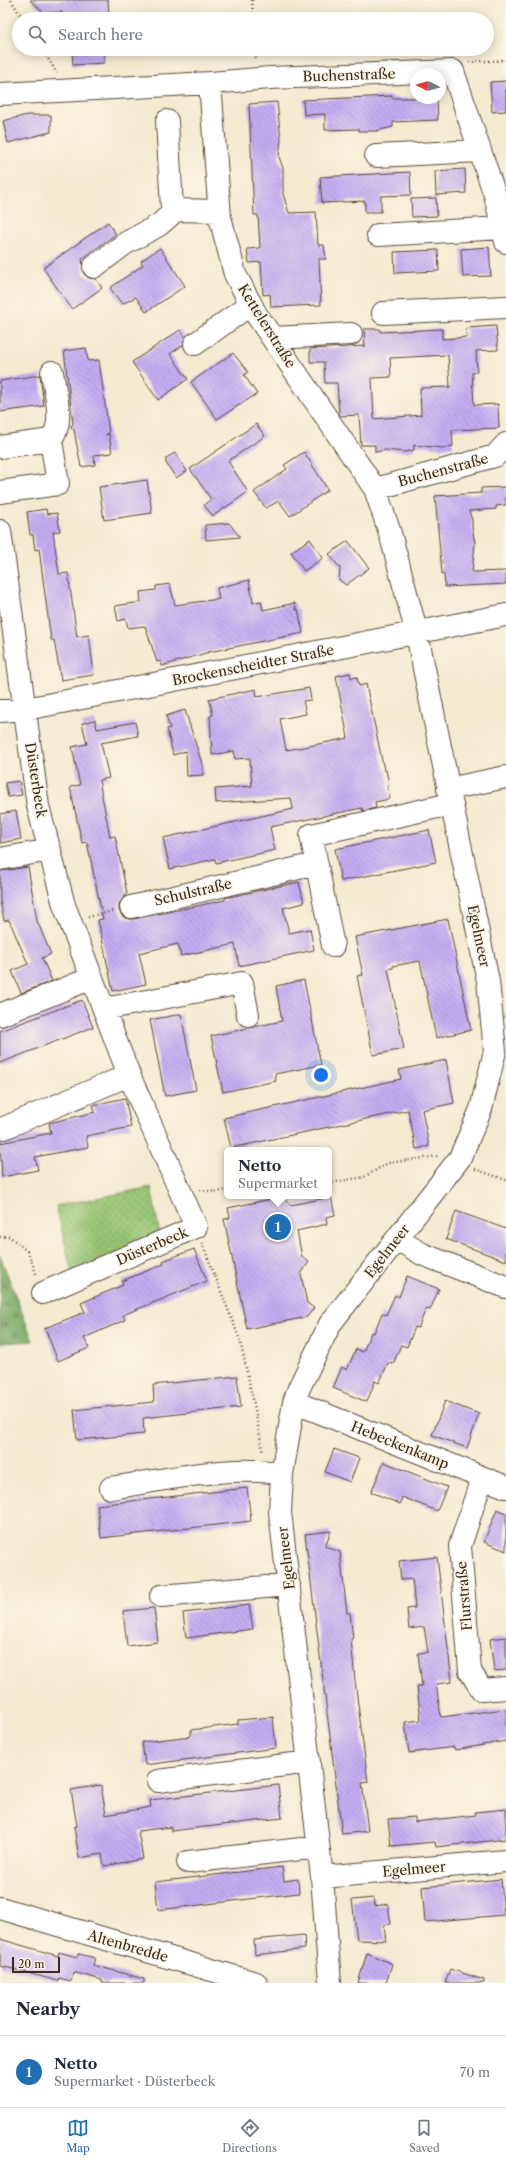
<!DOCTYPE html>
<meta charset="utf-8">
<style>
:root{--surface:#fff;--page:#f6f6f7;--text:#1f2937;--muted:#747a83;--line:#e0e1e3;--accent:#1f6fb2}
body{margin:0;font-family:"Libre Caslon Text",serif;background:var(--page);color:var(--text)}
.compass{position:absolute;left:410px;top:68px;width:36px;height:36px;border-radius:50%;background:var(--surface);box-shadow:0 2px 10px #0003;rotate:276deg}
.scale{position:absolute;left:12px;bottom:10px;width:48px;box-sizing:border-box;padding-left:4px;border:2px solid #3b2a1e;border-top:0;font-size:11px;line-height:14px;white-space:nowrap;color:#3b2a1e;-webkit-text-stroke:3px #fcf5e5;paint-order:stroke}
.you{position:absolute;left:321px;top:1075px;width:14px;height:14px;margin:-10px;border:3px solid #fff;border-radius:50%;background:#1a73e8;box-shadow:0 0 0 6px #1a73e833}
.badge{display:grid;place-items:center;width:26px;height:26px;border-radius:50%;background:var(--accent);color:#fff;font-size:13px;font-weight:700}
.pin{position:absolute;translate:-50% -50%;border:2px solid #fff;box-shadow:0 1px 4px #0006}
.popup{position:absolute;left:224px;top:1147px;width:108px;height:52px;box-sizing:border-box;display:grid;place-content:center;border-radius:6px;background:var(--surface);filter:drop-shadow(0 1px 3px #0005);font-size:13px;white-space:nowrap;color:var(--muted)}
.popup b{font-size:15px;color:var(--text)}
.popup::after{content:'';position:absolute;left:50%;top:100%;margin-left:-8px;border:8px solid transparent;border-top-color:var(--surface)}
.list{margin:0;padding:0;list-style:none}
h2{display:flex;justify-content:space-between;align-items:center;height:52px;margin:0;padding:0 16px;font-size:17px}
h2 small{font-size:13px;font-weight:400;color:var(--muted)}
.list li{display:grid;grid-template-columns:26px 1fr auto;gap:12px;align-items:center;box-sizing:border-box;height:72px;padding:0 16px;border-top:1px solid var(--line)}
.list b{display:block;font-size:15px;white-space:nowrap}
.list p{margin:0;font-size:13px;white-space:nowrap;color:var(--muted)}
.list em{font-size:13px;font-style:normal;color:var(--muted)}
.icon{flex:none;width:22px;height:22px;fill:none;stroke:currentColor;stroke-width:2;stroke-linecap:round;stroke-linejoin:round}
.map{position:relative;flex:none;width:506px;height:1983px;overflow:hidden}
.search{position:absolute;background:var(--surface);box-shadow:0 2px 10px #0003;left:12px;right:12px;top:12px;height:44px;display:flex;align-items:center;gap:10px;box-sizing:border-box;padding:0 14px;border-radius:22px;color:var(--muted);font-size:15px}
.sheet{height:124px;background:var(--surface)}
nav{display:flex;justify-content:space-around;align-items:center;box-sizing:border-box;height:56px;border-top:1px solid var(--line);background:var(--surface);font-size:11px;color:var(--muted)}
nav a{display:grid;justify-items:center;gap:2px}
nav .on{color:var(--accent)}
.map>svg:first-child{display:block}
</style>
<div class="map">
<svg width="506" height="1983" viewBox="0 0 506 1983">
<defs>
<pattern id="forest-firs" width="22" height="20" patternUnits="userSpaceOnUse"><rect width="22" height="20" fill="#77a963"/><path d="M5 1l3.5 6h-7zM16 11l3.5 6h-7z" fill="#638a51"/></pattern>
<pattern id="park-dots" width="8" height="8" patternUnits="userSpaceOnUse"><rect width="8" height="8" fill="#94c371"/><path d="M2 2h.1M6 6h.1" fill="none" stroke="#7a9f5c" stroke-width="1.8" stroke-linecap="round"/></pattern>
<pattern id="building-back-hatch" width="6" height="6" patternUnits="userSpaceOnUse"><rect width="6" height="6" fill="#c3adf3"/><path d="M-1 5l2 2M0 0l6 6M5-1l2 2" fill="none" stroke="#a08dc4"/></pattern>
</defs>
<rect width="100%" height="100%" fill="#fcf5e5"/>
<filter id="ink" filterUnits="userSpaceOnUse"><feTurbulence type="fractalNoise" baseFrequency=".025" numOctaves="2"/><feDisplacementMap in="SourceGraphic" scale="8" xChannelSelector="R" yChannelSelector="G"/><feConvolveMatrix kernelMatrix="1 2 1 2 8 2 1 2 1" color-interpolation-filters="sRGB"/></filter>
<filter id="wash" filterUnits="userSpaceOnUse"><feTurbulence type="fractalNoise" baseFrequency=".012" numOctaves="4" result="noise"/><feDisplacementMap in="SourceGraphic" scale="16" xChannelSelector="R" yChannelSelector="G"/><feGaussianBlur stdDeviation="0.9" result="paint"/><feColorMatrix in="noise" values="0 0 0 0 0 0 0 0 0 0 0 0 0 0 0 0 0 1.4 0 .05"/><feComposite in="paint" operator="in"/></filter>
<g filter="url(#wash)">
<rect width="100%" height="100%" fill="#f3ead0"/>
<!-- forest -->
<path fill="url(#forest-firs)" stroke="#596a40" d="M0,1255L33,1341L0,1343Z"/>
<!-- park -->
<path fill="url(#park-dots)" stroke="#687648" d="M151,1187L160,1235L72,1273L56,1206Z"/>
<g id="blocks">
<!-- building -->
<path fill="url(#building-back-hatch)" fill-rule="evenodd" d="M30,0H108L109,19H62V12L44,13Z
M72,49H104V63L73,65Z
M506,81V111L492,112L490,82Z
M392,96V98H437L438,120L393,122V127L376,131H359V129L325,130V114L304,115L303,100Z
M277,102L281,140L279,157L283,168V194L289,213L316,212L318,245H324L326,259H319L321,305L271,307L270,294L263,295L261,262L249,263L247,249L260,248L258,215H254L249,104Z
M27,115H51V132L8,143L3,121Z
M465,169L466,193L436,195L435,171Z
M410,172L411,195L381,196V212H365V201L322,203L320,177Z
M436,198L437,216L412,217L411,199Z
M108,222L116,234L82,259L84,274L89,278L96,279L102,288L72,309L43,268Z
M489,247L491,276L463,277L461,249Z
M160,248L185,286L146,312L136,297L122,304L110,288L143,265L141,261Z
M438,250L439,271L395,273L394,252Z
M496,326L498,350L476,351L477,372L472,373L474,405L498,404L499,428L452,430L453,446L443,448L414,445V450L405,452L385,450L375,452V445H361L359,415L341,416L339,413L337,383H325L324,362H310V349L365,346L364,329H380V332L442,329V339L467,337L466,328ZM448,355L450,387L420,388L421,415L374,419L372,378L391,377L390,358Z
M180,330L185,337L183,345L170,354L188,379L158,400L132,362Z
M86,348L88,361L99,360L109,433L106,435L109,434L112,453L94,455L95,465L81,467L74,430L71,427L73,423L64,351Z
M233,353L248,372L244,375L257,394L217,419L191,382Z
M40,375L44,406L0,412V381Z
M256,424L265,436L228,461L248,492L213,516L204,505L211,499L190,469Z
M304,452L328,490L290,516L279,501L266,508L254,492L287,469L284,465Z
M175,453L187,471L176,478L166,463V458Z
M147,480L152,513L104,520L99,487Z
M506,487V505L496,506V509L469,511L472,520V527L475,543L472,572L506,571V584L445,587L444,574H442L435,496L481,493V488Z
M46,509L47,514L57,513L60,531L53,532L59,574L68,573L77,637L89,635L94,675L61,680L54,640H51L39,549L35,550L33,535H30L27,512Z
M229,523L240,537L206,540L205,525Z
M310,539L323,558L304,571L291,552Z
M348,541L369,568L346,585L339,580L340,568L329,554Z
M249,580L253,603L261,601L263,610L295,603L296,610L298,609L303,633L209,652L162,666L160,661L157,662L145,626L128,628L126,619L118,621L115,606L141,602L140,592L156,590V586L170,584L175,605L219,599L217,588Z
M350,673L351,678L357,677L359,686L366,684L384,770H386L389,784L387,785L390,799L375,802L376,808L363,811L362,808L270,827L275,850L216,863L215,859L170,869L163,838L293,809L291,798L216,803L215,789L252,786L250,758L235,759L234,751L212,755L210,716L213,715L209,699L256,689L257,697L309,688L311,700L303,701L306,714L280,719L286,750L304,747L348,738L336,676Z
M185,710L203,767V775L187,776L186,751L173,755L167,729L170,728L166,716Z
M95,720L97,729L135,722L138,736L101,743L109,778L99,780L110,837L115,836L127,893L119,904V910L122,916L128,919H134L225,900V898L299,882L304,903L283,908L289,933L310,929L314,950L239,966L235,944L181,956L178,944L139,953L146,984L113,991L98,920L103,919L87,842L82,843L70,787L80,785L72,747L87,744L82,723Z
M19,781L22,795L8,797L5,783Z
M16,811L21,839L0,843V814Z
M429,830L436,862L341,881L335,849Z
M28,867L37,921L51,954L42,958L52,981L21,993L12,971L28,964L9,920L4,921L0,900V871Z
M448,919L471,1030L436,1038L420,961L393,966V968L388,969L404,1049L373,1055L357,976L363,975L355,937Z
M304,980L321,1065L275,1074L276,1081L223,1092L211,1036L282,1021L276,986Z
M82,1000L93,1027L0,1063V1031Z
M181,1014L196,1090L165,1096L150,1020Z
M446,1060L454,1103L422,1110L429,1146L416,1149L408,1110L231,1148L224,1118L401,1079L399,1070Z
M125,1098L131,1127L86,1136L88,1147L35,1157L38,1170L2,1177L0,1143L51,1133L49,1123L95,1112L93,1105Z
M281,1197L291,1205L331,1197L335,1215L326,1217L327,1224L297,1231L302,1257L309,1262L301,1274L307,1303L314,1308L307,1317L247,1329L224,1219L230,1218L228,1208Z
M456,1211L506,1229V1261L446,1239Z
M194,1249L207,1281L123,1315L125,1320L84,1338L89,1348L58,1361L45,1328L85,1312L81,1303L123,1285L122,1281L164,1264L163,1261Z
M407,1276L439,1289L430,1310L426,1309L418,1328L415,1327L407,1347L401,1345L393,1364L388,1363L379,1383L375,1381L367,1402L333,1388L342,1367L347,1370L356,1349L363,1352L371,1332L374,1333L382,1313L386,1315L395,1295L399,1297Z
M237,1376L241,1407L143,1418L144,1434L77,1440L74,1410L154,1402L153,1385Z
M445,1401L479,1414L467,1448L432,1435Z
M334,1449L359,1458L350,1482L325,1472Z
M384,1462L447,1487L437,1511L402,1497L400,1504L371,1492Z
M247,1488L251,1521L101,1538L97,1505Z
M497,1509L506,1513V1551L484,1542Z
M331,1531L325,1546L340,1552L347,1613H350L353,1638L351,1639L355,1681L368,1782L362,1783L368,1831L342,1834L305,1534Z
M437,1557L452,1682L436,1684L441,1717L506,1709V1741L455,1750L454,1747L409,1753L405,1722L421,1720L417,1686H422L418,1653L428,1652L424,1627L409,1629L407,1609L415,1608L412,1579L401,1580L399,1561Z
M249,1605L253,1629L186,1638L183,1613Z
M154,1608L158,1642L127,1646L123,1611Z
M506,1637V1670L494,1671L490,1639Z
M273,1717L276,1748L145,1765L142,1742L191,1736V1730L238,1724V1720Z
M101,1785L106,1815L151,1807L150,1800L278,1785L282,1818L171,1831V1827L138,1831L143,1859L104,1866L102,1854L79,1858L74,1827L77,1826L71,1790Z
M506,1809V1839L436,1847L435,1842L391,1846L388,1819L415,1817V1822L476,1815L475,1812Z
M282,1867L284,1881L298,1879L299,1893L158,1910L155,1882Z
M501,1879L504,1915L425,1922L422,1887Z
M374,1898L375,1906L388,1904L391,1924L384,1925L386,1941L357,1940L352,1900Z
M304,1935L305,1949L255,1955L254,1940Z
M0,1939L58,1956L59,1952L77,1957L79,1954L95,1958L93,1965L144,1979V1983H102V1980L73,1972L71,1981L59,1978L58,1981L9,1968L0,1966Z
M367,1953L392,1964L386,1983H358Z
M450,1969L484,1980V1983H445Z"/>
</g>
</g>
<g filter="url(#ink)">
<use href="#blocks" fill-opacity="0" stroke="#574739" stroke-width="1"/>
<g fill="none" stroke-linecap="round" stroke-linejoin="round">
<defs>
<path id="minor" d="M210,83L270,78L453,71L495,195L506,242
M0,94L210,83L220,217L235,274L256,314L375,489L390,533L417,634L488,981L495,1051L481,1109L460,1158L330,1324L299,1388L294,1402L282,1474L280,1512L322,1877L330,1983
M167,121L172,208L176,210L219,211
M376,156L480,151
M378,235L503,228
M94,267L126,243L159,225L176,210
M383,313L506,307
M273,338L351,334
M195,344L251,304
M51,440C65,422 55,394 52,372
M0,447L51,440L58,484L0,492
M375,489L495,456L506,444
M0,531L38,806L64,905L129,1075L196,1227L43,1293
M0,711L26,709L506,615
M448,789L506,777
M0,859L50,850
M131,907L316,864
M333,946L311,835L451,804
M104,1009L242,983L248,1015
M0,1015L92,978
M4,1128L129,1075
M397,1239L422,1254L506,1287
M294,1402L506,1487
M482,1478L460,1546L470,1671L482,1690L506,1688
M111,1488C164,1480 231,1464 282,1474
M161,1596L289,1585
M158,1781L309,1762
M188,1862L318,1847
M322,1877L506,1861
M0,1908L256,1983"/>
</defs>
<!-- minor casing -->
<use href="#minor" stroke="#574739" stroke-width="24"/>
<!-- path -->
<path stroke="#574739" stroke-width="2.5" stroke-dasharray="1 3" stroke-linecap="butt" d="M11,0L23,19
M252,0L253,19
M42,49L57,73
M255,49L256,61
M469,62L506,60
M88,917L113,911
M475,1169L506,1180
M329,1183L364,1177L388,1163L438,1156
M200,1190L216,1192L227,1190
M0,1237L9,1236L28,1252L37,1276
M202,1243L240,1340L254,1404L263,1453"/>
<!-- minor -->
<use href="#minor" stroke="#fff" stroke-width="22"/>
</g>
</g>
<g text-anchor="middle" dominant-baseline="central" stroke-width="3" stroke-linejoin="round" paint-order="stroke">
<!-- street labels -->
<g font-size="14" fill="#3b2a1e" stroke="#fcf5e5">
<text transform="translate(349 75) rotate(-2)">Buchenstraße</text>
<text transform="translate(267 326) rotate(58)">Kettelerstraße</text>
<text transform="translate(443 470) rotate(-15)">Buchenstraße</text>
<text transform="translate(253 665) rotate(-11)">Brockenscheidter Straße</text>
<text transform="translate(36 780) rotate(81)">Düsterbeck</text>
<text transform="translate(193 892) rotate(-13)">Schulstraße</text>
<text transform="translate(479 936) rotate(78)">Egelmeer</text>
<text transform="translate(152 1246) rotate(-23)">Düsterbeck</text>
<text transform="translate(387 1251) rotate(-52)">Egelmeer</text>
<text transform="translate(400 1445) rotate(22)">Hebeckenkamp</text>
<text transform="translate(286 1558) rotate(-97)">Egelmeer</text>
<text transform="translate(464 1596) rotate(-95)">Flurstraße</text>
<text transform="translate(414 1869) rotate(-5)">Egelmeer</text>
<text transform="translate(128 1946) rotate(16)">Altenbredde</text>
</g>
</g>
</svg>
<svg class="compass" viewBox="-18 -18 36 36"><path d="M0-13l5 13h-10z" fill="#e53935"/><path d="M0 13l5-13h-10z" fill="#747a83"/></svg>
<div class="scale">20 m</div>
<div class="you"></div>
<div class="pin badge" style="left:278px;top:1227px">1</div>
<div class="popup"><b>Netto</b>Supermarket</div>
<div class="search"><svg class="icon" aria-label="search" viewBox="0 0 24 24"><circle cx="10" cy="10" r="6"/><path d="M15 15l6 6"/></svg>Search here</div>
</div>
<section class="sheet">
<h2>Nearby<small></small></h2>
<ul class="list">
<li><span class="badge">1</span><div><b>Netto</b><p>Supermarket · Düsterbeck</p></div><em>70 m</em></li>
</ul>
</section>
<nav>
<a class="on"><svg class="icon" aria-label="map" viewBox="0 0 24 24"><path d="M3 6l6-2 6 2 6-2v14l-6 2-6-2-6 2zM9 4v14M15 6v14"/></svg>Map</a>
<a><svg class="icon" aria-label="directions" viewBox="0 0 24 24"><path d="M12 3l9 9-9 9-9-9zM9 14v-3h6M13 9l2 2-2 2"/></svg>Directions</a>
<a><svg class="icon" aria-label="saved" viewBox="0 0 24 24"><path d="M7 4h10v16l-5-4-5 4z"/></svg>Saved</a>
</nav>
